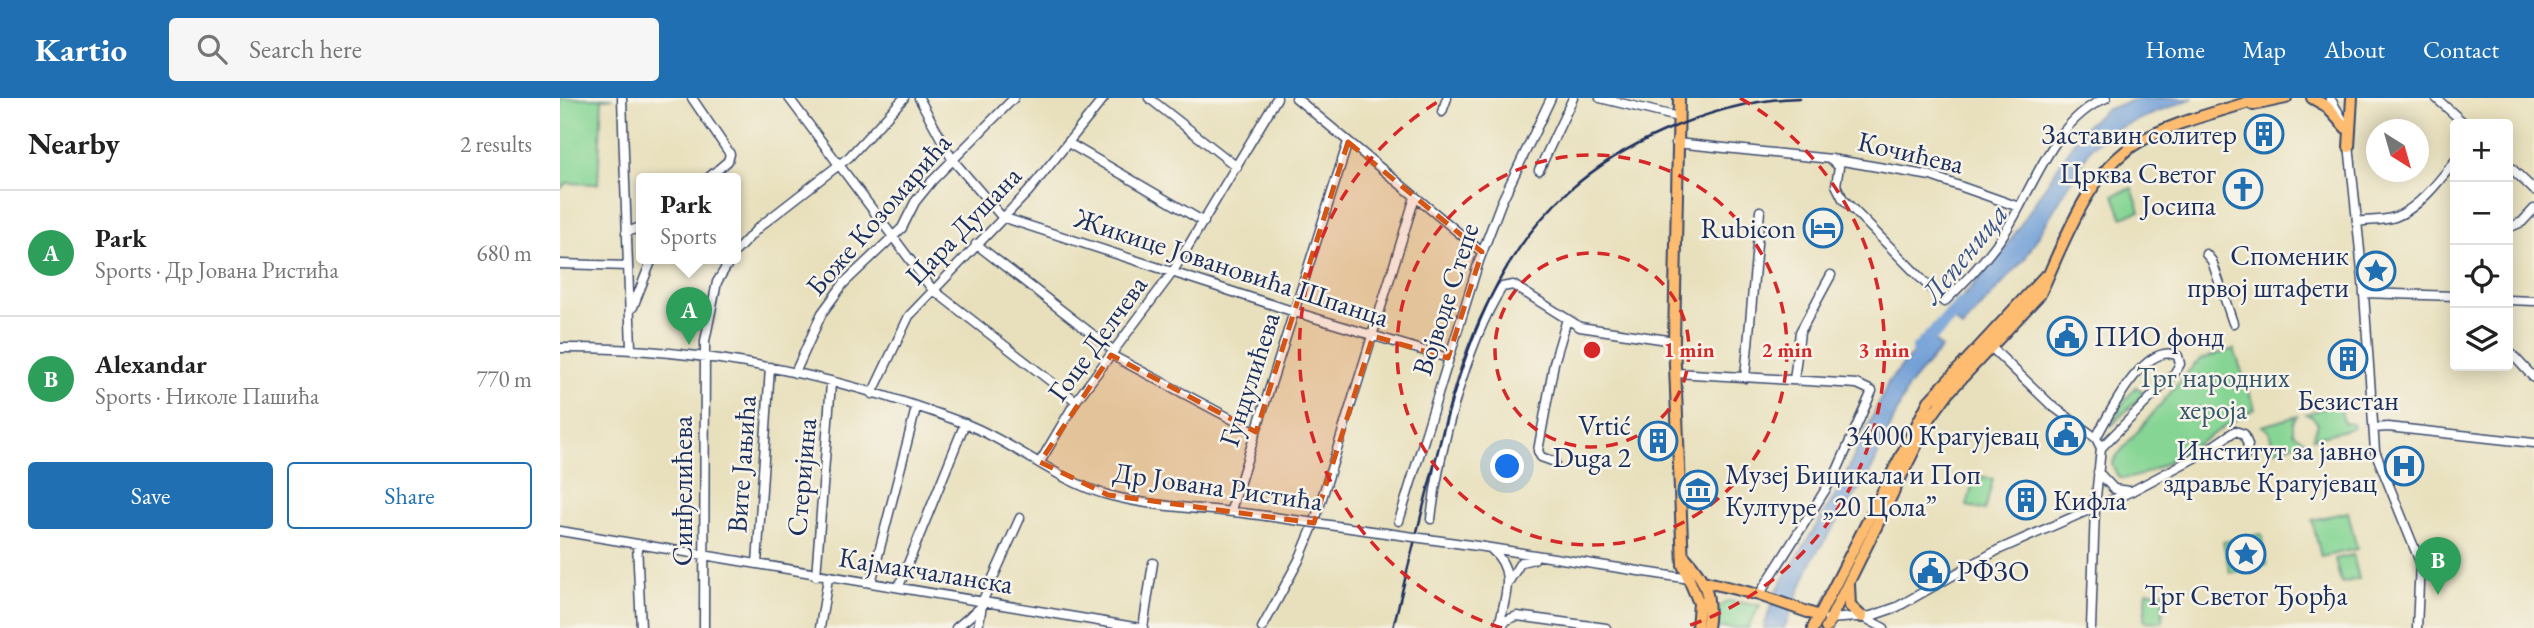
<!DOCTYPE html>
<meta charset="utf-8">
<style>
:root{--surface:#fff;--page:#f6f6f6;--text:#222;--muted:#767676;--line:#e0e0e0;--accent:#1f6fb2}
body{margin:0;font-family:"EB Garamond",serif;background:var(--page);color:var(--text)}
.controls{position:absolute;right:21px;top:21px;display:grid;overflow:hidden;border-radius:7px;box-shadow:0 4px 18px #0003}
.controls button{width:63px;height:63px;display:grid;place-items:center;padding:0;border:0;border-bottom:2px solid var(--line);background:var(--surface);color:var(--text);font:35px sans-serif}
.compass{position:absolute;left:1806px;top:21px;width:63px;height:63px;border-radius:50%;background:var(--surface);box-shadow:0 4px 18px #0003;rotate:143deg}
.you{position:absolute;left:948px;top:369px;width:24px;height:24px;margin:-18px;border:5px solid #fff;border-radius:50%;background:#1a73e8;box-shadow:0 0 0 10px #1a73e833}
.badge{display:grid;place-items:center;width:46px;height:46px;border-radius:50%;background:var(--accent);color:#fff;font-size:23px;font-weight:700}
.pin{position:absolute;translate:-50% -58px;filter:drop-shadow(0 2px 4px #0008)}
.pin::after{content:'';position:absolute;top:37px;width:24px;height:21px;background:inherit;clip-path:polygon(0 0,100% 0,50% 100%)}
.popup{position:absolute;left:76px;top:75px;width:105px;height:91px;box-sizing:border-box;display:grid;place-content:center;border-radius:7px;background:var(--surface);filter:drop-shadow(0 2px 5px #0005);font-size:23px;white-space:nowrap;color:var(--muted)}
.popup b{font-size:26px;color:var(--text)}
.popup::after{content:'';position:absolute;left:50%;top:100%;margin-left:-14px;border:14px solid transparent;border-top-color:var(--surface)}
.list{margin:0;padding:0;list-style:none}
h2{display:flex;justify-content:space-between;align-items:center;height:91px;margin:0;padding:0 28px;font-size:30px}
h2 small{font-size:23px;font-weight:400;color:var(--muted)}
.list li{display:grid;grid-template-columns:46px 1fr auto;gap:21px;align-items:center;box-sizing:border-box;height:126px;padding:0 28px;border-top:2px solid var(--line)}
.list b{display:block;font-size:26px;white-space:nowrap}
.list p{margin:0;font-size:23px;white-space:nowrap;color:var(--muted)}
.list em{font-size:23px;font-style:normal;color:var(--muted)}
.actions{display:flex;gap:14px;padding:21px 28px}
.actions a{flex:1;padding:16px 0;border:2px solid var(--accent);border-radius:7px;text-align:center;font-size:24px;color:var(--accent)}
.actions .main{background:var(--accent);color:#fff}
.icon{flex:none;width:38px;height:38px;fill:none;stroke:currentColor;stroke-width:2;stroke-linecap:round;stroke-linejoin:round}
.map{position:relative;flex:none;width:1974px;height:530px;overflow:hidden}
header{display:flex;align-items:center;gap:42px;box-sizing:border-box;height:98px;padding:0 35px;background:var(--accent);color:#fff}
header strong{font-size:33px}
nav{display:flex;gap:38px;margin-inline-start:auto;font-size:24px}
.search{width:490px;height:63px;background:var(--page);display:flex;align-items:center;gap:18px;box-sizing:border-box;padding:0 24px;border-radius:7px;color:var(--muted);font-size:26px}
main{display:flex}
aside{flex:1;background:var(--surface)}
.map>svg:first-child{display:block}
</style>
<header>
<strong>Kartio</strong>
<div class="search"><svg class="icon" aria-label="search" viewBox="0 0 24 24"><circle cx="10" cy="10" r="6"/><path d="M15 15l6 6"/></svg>Search here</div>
<nav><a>Home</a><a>Map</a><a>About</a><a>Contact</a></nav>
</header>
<main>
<aside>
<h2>Nearby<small>2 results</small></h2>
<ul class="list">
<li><span class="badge" style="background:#2e9e5b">A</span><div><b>Park</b><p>Sports · Др Јована Ристића</p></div><em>680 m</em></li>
<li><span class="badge" style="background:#2e9e5b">B</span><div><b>Alexandar</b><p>Sports · Николе Пашића</p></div><em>770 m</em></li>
</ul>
<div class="actions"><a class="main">Save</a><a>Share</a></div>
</aside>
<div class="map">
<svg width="1974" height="530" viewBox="0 0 1974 530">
<rect width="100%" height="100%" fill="#f7f3e8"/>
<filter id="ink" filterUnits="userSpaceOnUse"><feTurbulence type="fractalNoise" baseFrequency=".0143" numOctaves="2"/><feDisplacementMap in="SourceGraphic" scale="14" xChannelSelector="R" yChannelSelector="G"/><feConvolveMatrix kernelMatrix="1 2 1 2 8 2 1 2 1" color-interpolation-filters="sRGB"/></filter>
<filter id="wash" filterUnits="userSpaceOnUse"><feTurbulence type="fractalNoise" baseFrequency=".00686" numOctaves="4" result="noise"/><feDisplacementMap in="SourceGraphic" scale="28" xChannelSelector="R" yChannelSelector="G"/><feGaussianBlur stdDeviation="1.57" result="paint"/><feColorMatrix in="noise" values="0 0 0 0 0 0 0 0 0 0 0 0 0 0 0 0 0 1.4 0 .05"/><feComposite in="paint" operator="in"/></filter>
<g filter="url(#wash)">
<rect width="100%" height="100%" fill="#e8e0bc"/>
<!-- green -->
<path fill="#86d594" stroke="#508279" stroke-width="2" d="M0,0H53L42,1L38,86L7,85L0,91Z
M1572,90L1580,113L1562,119L1554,97Z
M1674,251L1695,311C1669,322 1581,391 1558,379L1552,366L1555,360L1634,267L1642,261Z
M1576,289L1584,295L1551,328L1560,309Z
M1786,303V307L1781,313L1784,325L1792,326L1793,330L1753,340L1758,326L1752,318L1746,316Z
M1737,318L1733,324V334L1745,343L1710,353L1712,344L1709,333L1702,328Z
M1415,377L1433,381L1425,412L1407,408Z
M1788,414L1797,451L1761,459L1752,422Z
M1701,436L1707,467L1670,475L1663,444Z
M1793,457L1799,481L1781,485L1775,461Z
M1587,493L1604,494L1602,524L1584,523Z
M1168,503L1200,507L1188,530H1157L1159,509Z"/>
<!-- water -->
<path fill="#6d9cd6" stroke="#44669a" stroke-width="2" d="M1579,0H1633L1550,33L1530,51L1464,162L1402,230L1388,215L1443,154L1523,30L1545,12Z
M1369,237L1381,250L1348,289L1310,375L1253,460L1224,530H1204L1215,495L1279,391L1329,283Z"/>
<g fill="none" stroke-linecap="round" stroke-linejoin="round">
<!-- river -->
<path stroke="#6d9cd6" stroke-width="14" d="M1358,252L1402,206"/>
</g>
</g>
<g filter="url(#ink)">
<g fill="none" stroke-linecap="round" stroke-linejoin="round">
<defs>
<path id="minor" d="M62,0L71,250
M132,0L170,56L168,63L147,81
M229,0L372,191L516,303
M359,0L392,61L442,119L735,214L888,260
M589,0L677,69
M736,0L922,154
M1040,0L1118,19
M1770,0L1784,24
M1876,0L1905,26
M882,14L887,0
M1116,45L1271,61L1279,69L1276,87L1283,101L1384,204C1407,182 1430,158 1447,131C1475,86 1494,22 1546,0
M510,46L644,124
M1789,46L1803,182L1815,353L1860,464L1857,530
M1271,61L1371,78L1459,109
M1948,67L1974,92
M979,72L1013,0
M1797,124C1809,122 1824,123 1835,119C1859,110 1880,82 1895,63
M1948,130L1962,124L1974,111
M66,135L82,128
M416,146L554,253
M176,153L199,129L289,59L344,0
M1646,156L1652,163L1673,225
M0,166L68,168
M1804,195L1895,198
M1948,202L1974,203
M73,209L92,161
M1431,249L1491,307L1536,340L1541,350L1535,409L1531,530
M0,250C138,249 276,276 406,326C455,345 497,383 548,397C599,411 654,410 706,418
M1948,252L1974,280
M551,257L696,334
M235,275L262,215L284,185L342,130L355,104L372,83L454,0
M1116,275L1297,286L1312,293L1276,375L1199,497
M1185,280L1200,113
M1234,282L1240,234L1271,177
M312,296L349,218L468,94L544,0
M1814,330L1828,329L1974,345
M1536,340C1548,318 1585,241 1618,258L1620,266L1614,276L1541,350
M480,364L516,303L612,175L717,0
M995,364L981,359L978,353L994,265L1007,221
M1538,374L1554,391L1569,393
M671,412L788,44
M871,421C879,352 905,248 942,189L953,187L1020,229L1114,243
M839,423L919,163L941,105L991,0
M0,433L580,530
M77,446L81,530
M924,449L1130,481
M931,451C957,472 945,499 939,528
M197,466L210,269
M256,478L271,285
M949,483L961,464L974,461
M311,485L356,310
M339,488L405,325
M1305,520L1324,530
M1268,521L1311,518L1337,509L1438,452L1572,393L1640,357L1675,333L1684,336L1688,347L1685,358L1657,354L1640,357
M144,530L145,243L157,184L171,161
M260,530L268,480
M396,530L421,509
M418,530L423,502L460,420
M583,530L593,465
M702,530L739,462L754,426L855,99
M940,530L947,522L957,518L1046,530"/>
<path id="major" d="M1119,0L1114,243L1123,467L1139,505L1137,530
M1752,0L1766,8L1786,30
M1693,7L1726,0
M1789,49L1792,0
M1125,459C1146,482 1152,499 1147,530
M1143,483L1199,497L1259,518
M1289,486L1290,508L1302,519
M1253,530L1369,303L1484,179
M1266,530L1370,320L1388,295L1480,196C1504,145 1527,74 1579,44C1615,23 1661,14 1701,0"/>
</defs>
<!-- minor casing -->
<use href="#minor" stroke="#3a4a6c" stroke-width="11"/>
<!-- major casing -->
<use href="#major" stroke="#3a4a6c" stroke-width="14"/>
<!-- minor -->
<use href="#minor" stroke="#fff" stroke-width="8"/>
<!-- major -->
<use href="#major" stroke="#fdbc70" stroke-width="10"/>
<!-- rail -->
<path stroke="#1b2f5e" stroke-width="2.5" d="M833,530C847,473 861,417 876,360C913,216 956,98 1102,34C1145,15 1193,1 1240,0"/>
<defs>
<path id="minor-bridge" d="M706,418L924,449"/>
</defs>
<!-- minor-bridge casing -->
<use href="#minor-bridge" stroke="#3a4a6c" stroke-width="11" stroke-linecap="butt"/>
<!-- minor-bridge -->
<use href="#minor-bridge" stroke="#fff" stroke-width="8"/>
</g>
</g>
<!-- marked area -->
<path fill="#d45514" fill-opacity="0.2" stroke="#d45514" stroke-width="5" stroke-dasharray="14 9" stroke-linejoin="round" d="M788,44L922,154L888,260L813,238L754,425L548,397L480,364L551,257L696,334Z"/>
<!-- distance rings -->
<g fill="none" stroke="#d62828" stroke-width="3.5" stroke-dasharray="12 9">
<circle cx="1032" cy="252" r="97"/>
<circle cx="1032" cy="252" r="195"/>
<path d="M942 530A292 292 0 0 1 884 0M1180 0A292 292 0 0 1 1122 530"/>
</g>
<!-- icons -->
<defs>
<symbol id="building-ring" viewBox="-11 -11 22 22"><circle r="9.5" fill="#f7f3e8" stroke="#1f6fb2" stroke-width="1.5"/><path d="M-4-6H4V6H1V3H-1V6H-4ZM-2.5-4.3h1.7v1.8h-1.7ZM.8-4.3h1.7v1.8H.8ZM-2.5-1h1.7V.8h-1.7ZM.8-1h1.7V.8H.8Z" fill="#1f6fb2"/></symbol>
<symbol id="church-ring" viewBox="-11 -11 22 22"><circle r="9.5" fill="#f7f3e8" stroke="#1f6fb2" stroke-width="1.5"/><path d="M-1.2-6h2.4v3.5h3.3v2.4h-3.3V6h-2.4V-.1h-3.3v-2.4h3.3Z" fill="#1f6fb2"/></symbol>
<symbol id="hotel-ring" viewBox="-11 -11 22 22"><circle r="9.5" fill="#f7f3e8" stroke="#1f6fb2" stroke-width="1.5"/><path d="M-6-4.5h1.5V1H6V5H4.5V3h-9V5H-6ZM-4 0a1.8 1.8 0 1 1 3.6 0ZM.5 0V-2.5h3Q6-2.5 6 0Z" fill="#1f6fb2"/></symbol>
<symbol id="sight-ring" viewBox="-11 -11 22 22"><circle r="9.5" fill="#f7f3e8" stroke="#1f6fb2" stroke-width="1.5"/><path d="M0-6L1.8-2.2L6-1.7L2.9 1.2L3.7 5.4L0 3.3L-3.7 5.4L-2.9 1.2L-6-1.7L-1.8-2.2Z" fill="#1f6fb2"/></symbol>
<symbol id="civic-ring" viewBox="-11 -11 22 22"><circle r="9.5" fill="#f7f3e8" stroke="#1f6fb2" stroke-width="1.5"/><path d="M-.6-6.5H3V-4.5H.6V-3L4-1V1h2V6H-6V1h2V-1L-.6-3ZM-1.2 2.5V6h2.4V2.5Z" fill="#1f6fb2"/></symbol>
<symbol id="hospital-ring" viewBox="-11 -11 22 22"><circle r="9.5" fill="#f7f3e8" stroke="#1f6fb2" stroke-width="1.5"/><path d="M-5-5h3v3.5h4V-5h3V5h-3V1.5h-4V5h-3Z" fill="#1f6fb2"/></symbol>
<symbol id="museum-ring" viewBox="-11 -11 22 22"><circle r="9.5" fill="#f7f3e8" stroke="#1f6fb2" stroke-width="1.5"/><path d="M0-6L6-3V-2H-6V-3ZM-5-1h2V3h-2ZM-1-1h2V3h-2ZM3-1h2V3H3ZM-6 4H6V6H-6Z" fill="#1f6fb2"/></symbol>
</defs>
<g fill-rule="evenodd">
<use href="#building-ring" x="1682" y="14" width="44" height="44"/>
<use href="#church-ring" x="1661" y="69" width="44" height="44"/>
<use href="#hotel-ring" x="1241" y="108" width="44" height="44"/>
<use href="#sight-ring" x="1794" y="151" width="44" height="44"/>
<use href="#civic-ring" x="1485" y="216" width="44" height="44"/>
<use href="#building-ring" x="1766" y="239" width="44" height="44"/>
<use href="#civic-ring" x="1484" y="315" width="44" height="44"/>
<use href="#building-ring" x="1076" y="321" width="44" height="44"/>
<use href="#hospital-ring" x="1822" y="346" width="44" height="44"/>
<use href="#museum-ring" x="1116" y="370" width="44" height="44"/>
<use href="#building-ring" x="1444" y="380" width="44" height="44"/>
<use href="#sight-ring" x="1664" y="434" width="44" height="44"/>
<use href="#civic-ring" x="1348" y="451" width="44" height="44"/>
</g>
<g text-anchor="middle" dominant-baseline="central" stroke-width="5" stroke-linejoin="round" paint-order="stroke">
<!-- poi labels -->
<g font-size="28" fill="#1b2f5e" stroke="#f7f3e8" text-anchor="end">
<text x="1677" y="36">Заставин солитер</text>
<text x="1656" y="75">Црква Светог<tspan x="1656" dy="32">Јосипа</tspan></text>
<text x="1236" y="130">Rubicon</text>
<text x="1789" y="157">Споменик<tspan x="1789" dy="32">првој штафети</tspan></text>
<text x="1534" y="238" text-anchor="start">ПИО фонд</text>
<text x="1788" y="302" text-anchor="middle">Безистан</text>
<text x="1071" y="327">Vrtić<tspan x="1071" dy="32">Duga 2</tspan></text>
<text x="1479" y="337">34000 Крагујевац</text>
<text x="1817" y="352">Институт за јавно<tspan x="1817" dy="32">здравље Крагујевац</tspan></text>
<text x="1165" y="376" text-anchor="start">Музеј Бицикала и Поп<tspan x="1165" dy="32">Културе „20 Цола”</tspan></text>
<text x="1493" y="402" text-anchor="start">Кифла</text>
<text x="1397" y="473" text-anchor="start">РФЗО</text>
<text x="1686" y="497" text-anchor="middle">Трг Светог Ђорђа</text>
</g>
<!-- street labels -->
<g font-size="28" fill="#1b2f5e" stroke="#f7f3e8">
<text transform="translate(1351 54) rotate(13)">Кочићева</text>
<text transform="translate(318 116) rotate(-49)">Боже Козомарића</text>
<text transform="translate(403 127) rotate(-46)">Цара Душана</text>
<text transform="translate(672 169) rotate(18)">Жикице Јовановића Шпанца</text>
<text transform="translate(885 201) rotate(-72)">Војводе Степе</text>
<text transform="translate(537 240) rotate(-54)">Гоце Делчева</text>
<text transform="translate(689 281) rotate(-72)">Гундулићева</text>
<text transform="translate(181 366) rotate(-86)">Вите Јањића</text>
<text transform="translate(241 379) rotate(-85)">Стеријина</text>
<text transform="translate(658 388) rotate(8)">Др Јована Ристића</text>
<text transform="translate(122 393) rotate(-90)">Синђелићева</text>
<text transform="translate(366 472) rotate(9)">Кајмакчаланска</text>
</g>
<!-- park labels -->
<g font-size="28" fill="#36586c" stroke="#f7f3e8">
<text x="1653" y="279">Трг народних<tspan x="1653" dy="32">хероја</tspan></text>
</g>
<!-- water labels -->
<g font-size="30" font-style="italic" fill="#385588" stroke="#f7f3e8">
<text transform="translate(1404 155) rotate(-51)">Лепеница</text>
</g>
</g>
<circle cx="1032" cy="252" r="10" fill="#d62828" stroke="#f7f3e8" stroke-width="3.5"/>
<g font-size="21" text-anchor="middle" font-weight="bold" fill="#d62828" stroke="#f7f3e8" stroke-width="5" stroke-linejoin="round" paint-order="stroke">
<text x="1129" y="259">1 min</text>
<text x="1227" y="259">2 min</text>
<text x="1324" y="259">3 min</text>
</g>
</svg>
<div class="controls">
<button>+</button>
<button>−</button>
<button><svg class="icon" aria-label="locate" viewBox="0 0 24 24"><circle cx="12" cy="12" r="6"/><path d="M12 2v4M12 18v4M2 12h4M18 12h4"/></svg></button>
<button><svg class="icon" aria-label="layers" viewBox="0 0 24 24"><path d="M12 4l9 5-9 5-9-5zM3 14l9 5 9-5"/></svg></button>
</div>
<svg class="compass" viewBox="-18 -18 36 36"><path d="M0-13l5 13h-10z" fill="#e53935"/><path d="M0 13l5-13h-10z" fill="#767676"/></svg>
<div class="you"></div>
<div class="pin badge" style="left:129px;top:247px;background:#2e9e5b">A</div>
<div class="popup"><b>Park</b>Sports</div>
<div class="pin badge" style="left:1878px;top:497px;background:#2e9e5b">B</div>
</div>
</main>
